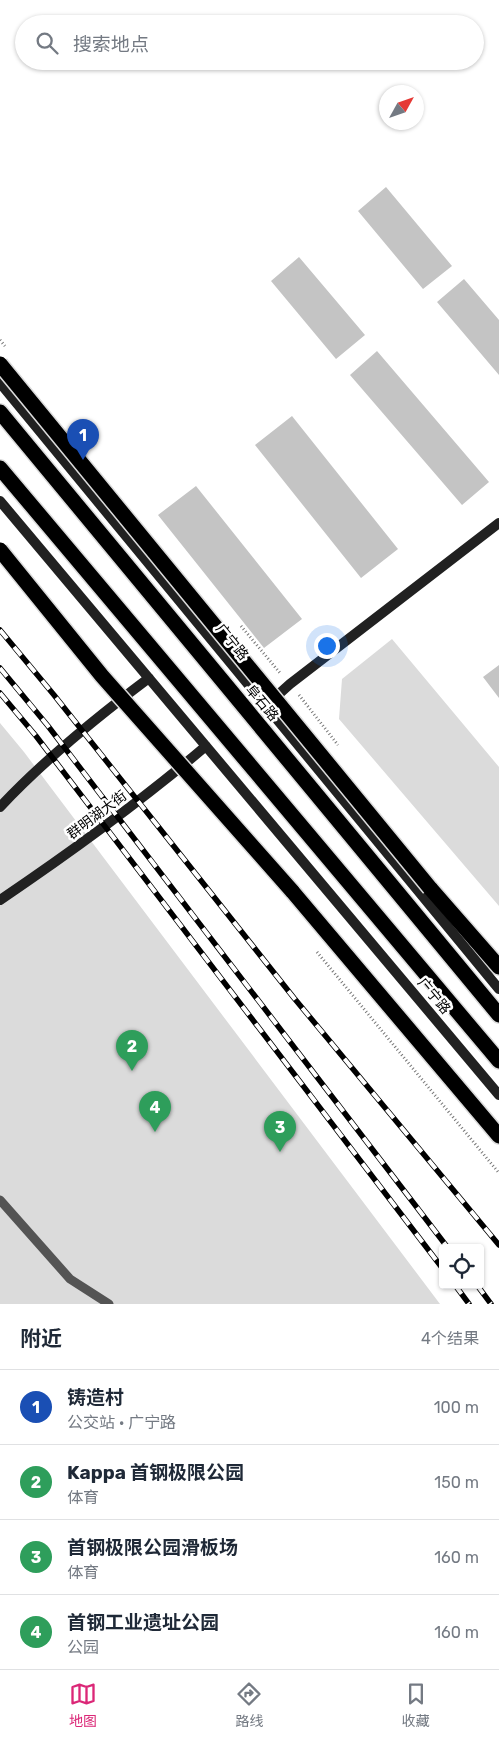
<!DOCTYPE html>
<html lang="zh">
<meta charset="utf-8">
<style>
:root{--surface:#fff;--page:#f2f2f3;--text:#1f2937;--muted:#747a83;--line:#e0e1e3;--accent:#db2777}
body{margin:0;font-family:Rubik,"Noto Sans SC",sans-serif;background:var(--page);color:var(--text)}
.controls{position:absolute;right:15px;bottom:15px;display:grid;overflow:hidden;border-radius:5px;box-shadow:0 1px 4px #0004}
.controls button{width:45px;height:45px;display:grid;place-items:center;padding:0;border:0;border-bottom:1px solid var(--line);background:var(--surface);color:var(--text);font:25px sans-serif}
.compass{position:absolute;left:379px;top:85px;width:45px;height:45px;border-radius:50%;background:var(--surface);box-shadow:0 1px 4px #0004;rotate:50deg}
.you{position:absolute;left:326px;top:645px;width:18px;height:18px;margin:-12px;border:4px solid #fff;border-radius:50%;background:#1a73e8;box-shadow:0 0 0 8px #1a73e833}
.badge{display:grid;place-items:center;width:32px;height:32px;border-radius:50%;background:var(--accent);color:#fff;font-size:16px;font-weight:700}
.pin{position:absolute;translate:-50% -41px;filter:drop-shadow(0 1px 2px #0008)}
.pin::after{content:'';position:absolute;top:26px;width:18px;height:15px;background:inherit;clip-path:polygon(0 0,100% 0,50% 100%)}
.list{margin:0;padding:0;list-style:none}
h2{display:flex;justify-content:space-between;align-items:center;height:65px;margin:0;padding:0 20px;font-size:21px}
h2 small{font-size:16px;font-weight:400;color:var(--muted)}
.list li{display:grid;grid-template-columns:32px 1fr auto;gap:15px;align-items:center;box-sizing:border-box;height:75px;padding:0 20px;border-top:1px solid var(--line)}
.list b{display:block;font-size:19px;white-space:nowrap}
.list p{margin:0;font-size:16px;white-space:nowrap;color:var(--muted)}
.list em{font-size:16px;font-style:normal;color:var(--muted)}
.icon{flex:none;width:28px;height:28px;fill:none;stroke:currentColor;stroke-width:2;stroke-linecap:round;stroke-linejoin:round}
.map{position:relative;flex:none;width:499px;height:1304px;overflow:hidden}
.search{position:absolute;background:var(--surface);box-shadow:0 1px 4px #0004;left:15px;right:15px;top:15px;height:55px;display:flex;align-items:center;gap:12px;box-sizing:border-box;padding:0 18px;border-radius:28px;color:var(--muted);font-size:19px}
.sheet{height:365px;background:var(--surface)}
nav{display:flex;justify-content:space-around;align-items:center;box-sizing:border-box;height:70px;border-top:1px solid var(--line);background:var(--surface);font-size:14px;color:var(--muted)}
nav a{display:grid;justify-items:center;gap:2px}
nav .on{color:var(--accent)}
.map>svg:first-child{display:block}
</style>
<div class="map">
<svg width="499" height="1304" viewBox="0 0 499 1304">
<rect width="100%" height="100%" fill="#fff"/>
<!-- green -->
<path fill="#dbdbdb" d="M392,639L499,767V906L339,719L342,679Z
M0,723L24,752L440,1304H0Z"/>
<!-- building -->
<path fill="#c4c4c4" d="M386,187L452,266L423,289L358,211Z
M299,257L365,335L336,359L271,281Z
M464,279L499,320V375L437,302Z
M377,351L489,482L462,505L350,375Z
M292,416L398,549L361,578L255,445Z
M196,486L302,619L264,648L158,515Z
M499,665V698L483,677Z"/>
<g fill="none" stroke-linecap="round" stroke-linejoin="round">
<defs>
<path id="highway" d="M0,412L499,1015
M0,468L499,1061
M430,888L499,967
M292,891L499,1136"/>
</defs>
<!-- highway casing -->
<use href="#highway" stroke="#dbdbdb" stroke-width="18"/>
<!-- path -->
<path stroke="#767676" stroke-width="3" stroke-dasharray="1 2.5" stroke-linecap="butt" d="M0,340L5,346
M241,626L280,673
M299,695L338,745
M317,952L499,1173"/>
<!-- lane -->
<path stroke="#545454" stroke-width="9" d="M0,1200L70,1279L109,1304"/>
<!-- secondary -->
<path stroke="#212121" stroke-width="10" d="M0,383L499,989
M0,501L499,1095
M270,702L290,684L499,523
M0,807C44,760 97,717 149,678
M0,900C71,852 140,802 206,746"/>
<!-- highway -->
<use href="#highway" stroke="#000" stroke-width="15"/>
<defs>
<path id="rail" d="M0,630L54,695L294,998L499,1245
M0,668L48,726L448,1248
M0,693L36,736L443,1269
M455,1285L469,1304
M477,1285L491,1304"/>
</defs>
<!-- rail casing -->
<use href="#rail" stroke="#000" stroke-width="5.5"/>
<!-- rail -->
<use href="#rail" stroke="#fff" stroke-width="4" stroke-dasharray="11" stroke-linecap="butt"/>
<defs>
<path id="highway-bridge" d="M0,364L430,888
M0,550L102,676L292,891"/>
</defs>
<!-- highway-bridge casing -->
<use href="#highway-bridge" stroke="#dbdbdb" stroke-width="18" stroke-linecap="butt"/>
<!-- highway-bridge -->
<use href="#highway-bridge" stroke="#000" stroke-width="15"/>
</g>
<g text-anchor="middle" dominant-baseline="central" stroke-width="5" stroke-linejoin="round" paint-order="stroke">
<!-- street labels -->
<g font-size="14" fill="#000" stroke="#fff">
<text transform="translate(232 642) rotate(51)">广宁路</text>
<text transform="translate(262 703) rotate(50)">阜石路</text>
<text transform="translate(97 815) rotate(-37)">群明湖大街</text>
<text transform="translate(434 996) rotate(50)">广宁路</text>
</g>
</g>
</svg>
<div class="controls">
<button><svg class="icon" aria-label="locate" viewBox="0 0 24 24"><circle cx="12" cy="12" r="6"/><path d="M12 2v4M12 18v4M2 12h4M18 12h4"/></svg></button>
</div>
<svg class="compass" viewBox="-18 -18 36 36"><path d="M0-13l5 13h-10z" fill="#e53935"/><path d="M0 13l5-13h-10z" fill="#747a83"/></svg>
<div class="you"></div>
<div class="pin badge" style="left:83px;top:460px;background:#1a4fb4">1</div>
<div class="pin badge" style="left:132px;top:1071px;background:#2e9e5b">2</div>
<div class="pin badge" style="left:280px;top:1152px;background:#2e9e5b">3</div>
<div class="pin badge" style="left:155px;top:1132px;background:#2e9e5b">4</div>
<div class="search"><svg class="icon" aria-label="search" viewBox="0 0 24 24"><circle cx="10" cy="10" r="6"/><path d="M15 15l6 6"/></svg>搜索地点</div>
</div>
<section class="sheet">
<h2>附近<small>4个结果</small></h2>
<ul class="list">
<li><span class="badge" style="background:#1a4fb4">1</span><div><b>铸造村</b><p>公交站 · 广宁路</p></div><em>100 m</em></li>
<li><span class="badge" style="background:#2e9e5b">2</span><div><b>Kappa 首钢极限公园</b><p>体育</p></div><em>150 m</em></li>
<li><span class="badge" style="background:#2e9e5b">3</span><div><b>首钢极限公园滑板场</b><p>体育</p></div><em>160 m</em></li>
<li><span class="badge" style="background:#2e9e5b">4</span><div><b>首钢工业遗址公园</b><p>公园</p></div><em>160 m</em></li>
</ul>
</section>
<nav>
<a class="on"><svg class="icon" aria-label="map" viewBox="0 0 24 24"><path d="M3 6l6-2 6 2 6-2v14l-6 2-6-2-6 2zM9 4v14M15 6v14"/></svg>地图</a>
<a><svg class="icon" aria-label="directions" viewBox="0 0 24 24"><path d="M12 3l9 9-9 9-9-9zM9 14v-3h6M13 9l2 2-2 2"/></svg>路线</a>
<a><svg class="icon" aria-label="saved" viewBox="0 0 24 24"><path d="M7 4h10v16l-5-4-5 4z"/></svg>收藏</a>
</nav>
